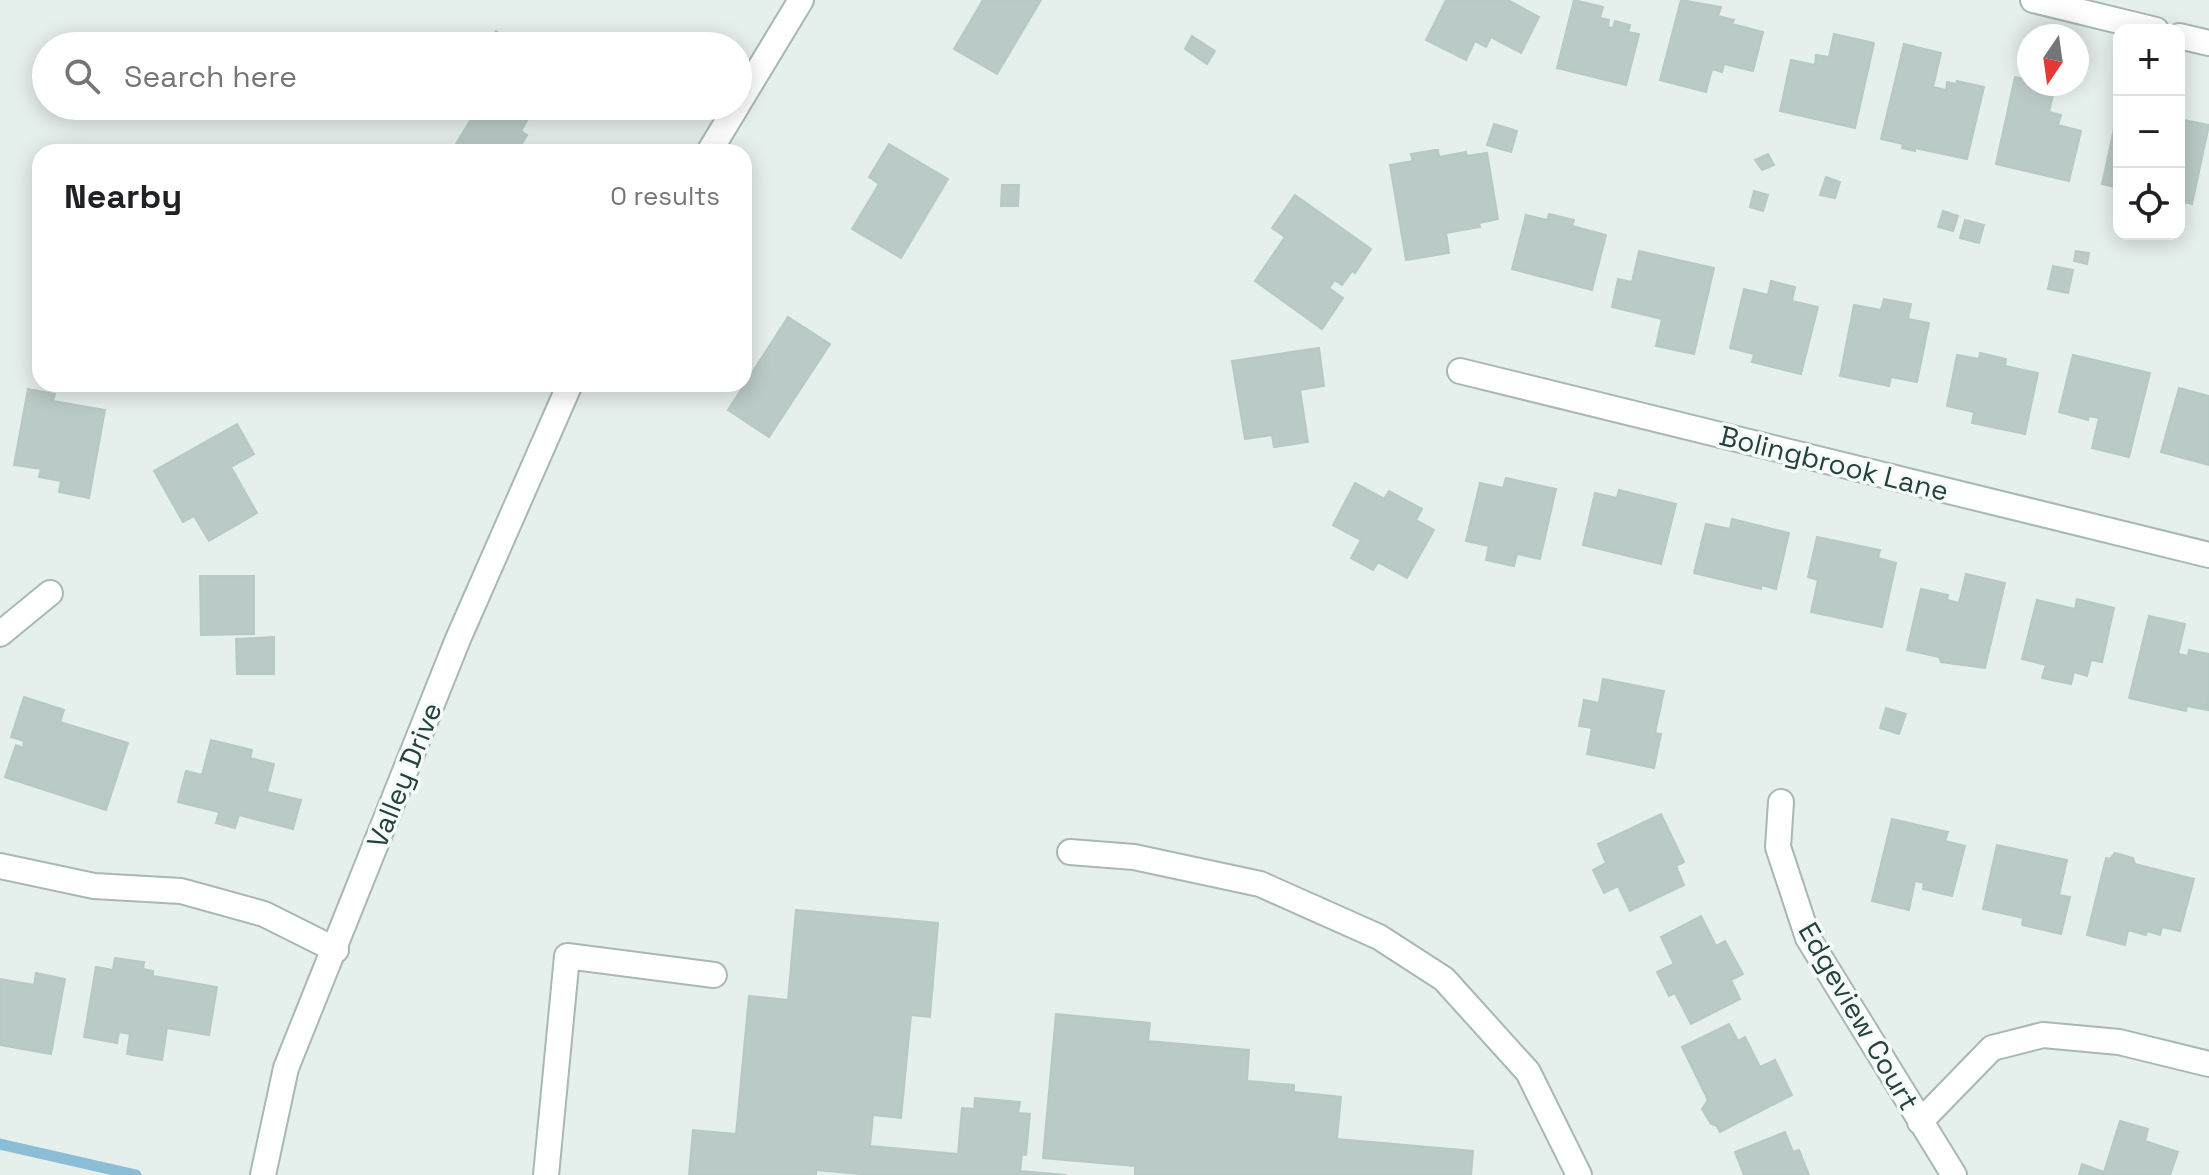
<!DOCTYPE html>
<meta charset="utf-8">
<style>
:root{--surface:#fff;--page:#f6f6f6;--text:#202124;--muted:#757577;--line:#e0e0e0}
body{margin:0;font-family:"Space Grotesk",sans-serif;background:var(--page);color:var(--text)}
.controls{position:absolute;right:24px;top:24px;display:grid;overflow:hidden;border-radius:16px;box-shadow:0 4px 20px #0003}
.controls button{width:72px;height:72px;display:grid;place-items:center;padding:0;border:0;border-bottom:2px solid var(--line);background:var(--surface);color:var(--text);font:40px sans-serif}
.compass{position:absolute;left:2017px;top:24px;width:72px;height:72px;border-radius:50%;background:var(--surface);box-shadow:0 4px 20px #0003;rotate:193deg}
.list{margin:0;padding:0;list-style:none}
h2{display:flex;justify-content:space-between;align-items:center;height:104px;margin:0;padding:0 32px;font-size:34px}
h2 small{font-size:26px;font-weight:400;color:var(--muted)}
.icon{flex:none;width:44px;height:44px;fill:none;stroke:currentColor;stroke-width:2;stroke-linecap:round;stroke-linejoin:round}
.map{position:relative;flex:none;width:2209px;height:1175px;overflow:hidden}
.search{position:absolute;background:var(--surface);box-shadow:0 4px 20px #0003;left:32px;top:32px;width:720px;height:88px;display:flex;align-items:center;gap:20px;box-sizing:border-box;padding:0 28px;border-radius:44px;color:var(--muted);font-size:30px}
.panel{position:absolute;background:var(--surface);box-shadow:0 4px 20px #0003;left:32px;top:144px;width:720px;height:248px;border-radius:24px}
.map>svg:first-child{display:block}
</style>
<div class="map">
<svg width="2209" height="1175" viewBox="0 0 2209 1175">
<rect width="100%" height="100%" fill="#e5efec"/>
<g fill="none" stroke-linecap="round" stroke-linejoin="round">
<!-- stream -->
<path stroke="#8bbdd6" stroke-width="11" d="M0,1144L136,1175"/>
</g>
<!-- building -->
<path fill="#bacac6" stroke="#b7c9c5" stroke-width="2" d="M983,0H1041L997,74L954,49Z
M1446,0H1508L1539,17L1521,53L1491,37L1486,47L1475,41L1466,60L1426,40Z
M1574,0L1603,7L1600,18L1609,20L1608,27L1613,28L1615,21L1630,25L1628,32L1639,34L1626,85L1557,68Z
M1681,0L1721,7L1718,16L1734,20L1732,24L1763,32L1753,71L1724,64L1722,72L1712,69L1706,92L1660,80Z
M496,31L521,46H486Z
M1834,34L1874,43L1855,128L1780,111L1791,60L1815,65L1816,55L1829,57Z
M1192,36L1215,51L1207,64L1185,49Z
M1904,44L1941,53L1933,87L1946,90L1947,82L1956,84L1957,81L1984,87L1967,159L1915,148V151L1902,148L1903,144L1881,139Z
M2015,77L2029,80V84L2055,86L2049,112L2061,115L2058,125L2081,131L2069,181L1996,164Z
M479,106H535L521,131L527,135L517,152H468L456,144Z
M2179,119L2209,125L2192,204L2179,201Z
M2116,120L2119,121V188L2102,184Z
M1494,124L1517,131L1511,152L1487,145Z
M889,144L948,179L901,258L852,229L879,184L869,177Z
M1435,150H1438L1439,157L1466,152L1467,156L1487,153L1498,219L1479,223L1480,227L1446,233L1449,253L1406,260L1390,165L1413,161L1411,154Z
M1768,154L1774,165L1762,170L1755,160Z
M1826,177L1840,182L1835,198L1820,195Z
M1002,185H1019L1018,206H1001Z
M1754,191L1768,195L1763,211L1750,207Z
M1295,195L1371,249L1355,273L1352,271L1342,285L1335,280L1329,288L1343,298L1322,329L1255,281L1285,237L1272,228Z
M1943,211L1958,216L1953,231L1938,227Z
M1549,214L1574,220L1572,226L1606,235L1592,290L1512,269L1526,215L1547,220Z
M1965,220L1984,225L1979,243L1960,238Z
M1639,251L1714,268L1694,354L1656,346L1662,319L1612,307L1618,279L1632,282Z
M2076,251L2089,253L2087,264L2074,261Z
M2053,266L2073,270L2068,293L2048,289Z
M1771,281L1795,287L1792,301L1818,307L1801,374L1752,362L1754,354L1730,348L1744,289L1768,295Z
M1884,299L1911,304L1908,319L1929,323L1917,382L1891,377L1889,386L1840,376L1854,305L1881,310Z
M788,317L830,344L769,437L728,410Z
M1319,348L1324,386L1300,390L1308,442L1274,447L1272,435L1245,439L1232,361Z
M1980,353L2006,359L2005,366L2038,373L2025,434L1972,423L1974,412L1947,406L1957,355L1979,359Z
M2073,355L2150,373L2129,457L2092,448L2099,418L2089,416L2088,420L2059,412Z
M2179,388L2209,396V465L2161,452Z
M28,389L55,394L53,401L105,410L89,498L59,492L61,481L39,477L41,469L14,465Z
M237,424L254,454L231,467L257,513L209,541L194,516L183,522L154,471Z
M1506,478L1556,489L1540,559L1517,554L1514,566L1486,560L1489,546L1466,541L1480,483L1503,488Z
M1355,483L1384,499L1389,491L1422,509L1416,520L1434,530L1407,578L1378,562L1373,570L1351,558L1361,540L1333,525Z
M1619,490L1676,504L1661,564L1583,545L1595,493L1617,498Z
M1732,519L1789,533L1776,589L1761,585V589L1694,573L1706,524L1730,529Z
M1817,537L1880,550L1878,558L1896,563L1882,627L1811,612L1818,580L1808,577Z
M1966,574L2005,583L1985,668L1941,662L1939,657L1907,650L1921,589L1948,595L1947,600L1959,603Z
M200,576H254V634L201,635Z
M2077,599L2114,608L2102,662L2091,660L2087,676L2074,672L2071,684L2042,678L2046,665L2022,659L2037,600L2075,609Z
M2149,616L2185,624L2178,654L2188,656L2189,650L2209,654L2208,710L2187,706L2186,711L2129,698Z
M274,637V674H237L236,639Z
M1603,679L1664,691L1655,733L1661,734L1654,768L1587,754L1592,728L1579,726L1584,700L1599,703Z
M24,697L64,710L60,722L128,743L106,810L5,777L16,745L23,748L24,741L11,737Z
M1886,708L1906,714L1899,734L1880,728Z
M211,740L252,750L250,758L274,764L267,792L301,800L293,829L239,815L235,828L216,823L219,812L178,802L186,771L202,775Z
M1661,814L1684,862L1676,866L1684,885L1630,911L1618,886L1604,893L1593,870L1606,863L1598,844Z
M1892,819L1948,832L1945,841L1965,846L1952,896L1923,889L1924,883L1915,881L1909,910L1872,901Z
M1997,845L2067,860L2059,895L2070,897L2061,934L2022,925L2023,918L1983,909Z
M2115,853L2133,858L2135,864L2194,879L2180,931L2162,927L2160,935L2147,931L2146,935L2128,930L2125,945L2087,935L2106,858L2110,859Z
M796,910L938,923L930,1017L911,1015L901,1118L873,1115L870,1146L958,1154L962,1108L974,1109L975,1098L1020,1102L1018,1113L1030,1114L1026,1155L1022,1154L1020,1171L1066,1175H871L816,1170V1175H689L693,1130L736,1134L749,996L788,1000Z
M1701,916L1716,946L1725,941L1743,974L1731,980L1740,999L1691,1024L1675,993L1669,996L1657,972L1674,964L1661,937Z
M115,958L144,962L143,969L153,971V976L217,987L209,1035L167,1028L162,1060L127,1054L130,1034L119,1032L117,1043L84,1037L96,967L113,970Z
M36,973L65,979L51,1054L0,1045V979L34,985Z
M1056,1014L1150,1023L1148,1041L1249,1050L1247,1081L1294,1085V1092L1341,1097L1337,1139L1473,1151L1471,1175H1135V1166L1043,1158Z
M1729,1024L1738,1041L1745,1037L1760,1067L1775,1060L1792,1095L1720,1132L1717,1126L1711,1124L1702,1109L1708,1100L1682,1047Z
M2120,1121L2148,1129L2145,1141L2178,1152L2170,1175H2079L2082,1164L2104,1172Z
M1785,1132L1793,1152L1799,1150L1809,1175H1744L1735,1152Z"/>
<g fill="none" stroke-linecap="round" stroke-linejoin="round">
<defs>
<path id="minor" d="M2033,0L2156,30
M2179,36L2209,43
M1460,371L2209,555
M0,634L50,593
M1781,802L1778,847L1808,938L1954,1175
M1070,852L1134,857L1260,884L1379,937L1444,979L1528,1072L1579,1175
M0,866L94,886L181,891L264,914L336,950
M1920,1122L1992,1048L2043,1035L2119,1042L2209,1064
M546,1175L567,956L714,975"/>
<path id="tertiary" d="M738,104L801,0
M709,152L737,106
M263,1175L286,1068L458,639L570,384"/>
</defs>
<!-- minor casing -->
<use href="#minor" stroke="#a7b8b5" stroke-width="28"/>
<!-- tertiary casing -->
<use href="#tertiary" stroke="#a7b8b5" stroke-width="28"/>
<!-- minor -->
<use href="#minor" stroke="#fff" stroke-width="24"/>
<!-- tertiary -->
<use href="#tertiary" stroke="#fff" stroke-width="24"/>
</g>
<g text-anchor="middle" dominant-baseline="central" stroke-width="7" stroke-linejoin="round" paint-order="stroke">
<!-- street labels -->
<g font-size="28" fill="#23423f" stroke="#f6fbf9">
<text transform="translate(1834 463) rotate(14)">Bolingbrook Lane</text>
<text transform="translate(404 775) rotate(-68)">Valley Drive</text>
<text transform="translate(1859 1016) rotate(60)">Edgeview Court</text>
</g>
</g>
</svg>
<div class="controls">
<button>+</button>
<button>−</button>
<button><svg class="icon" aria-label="locate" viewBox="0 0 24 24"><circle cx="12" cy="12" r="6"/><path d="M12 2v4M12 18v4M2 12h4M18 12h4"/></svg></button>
</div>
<svg class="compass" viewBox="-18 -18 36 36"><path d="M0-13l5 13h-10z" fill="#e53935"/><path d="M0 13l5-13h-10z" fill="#757577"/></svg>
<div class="search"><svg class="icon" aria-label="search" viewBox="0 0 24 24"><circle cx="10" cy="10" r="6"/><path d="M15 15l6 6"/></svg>Search here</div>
<section class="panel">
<h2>Nearby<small>0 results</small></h2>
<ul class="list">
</ul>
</section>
</div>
